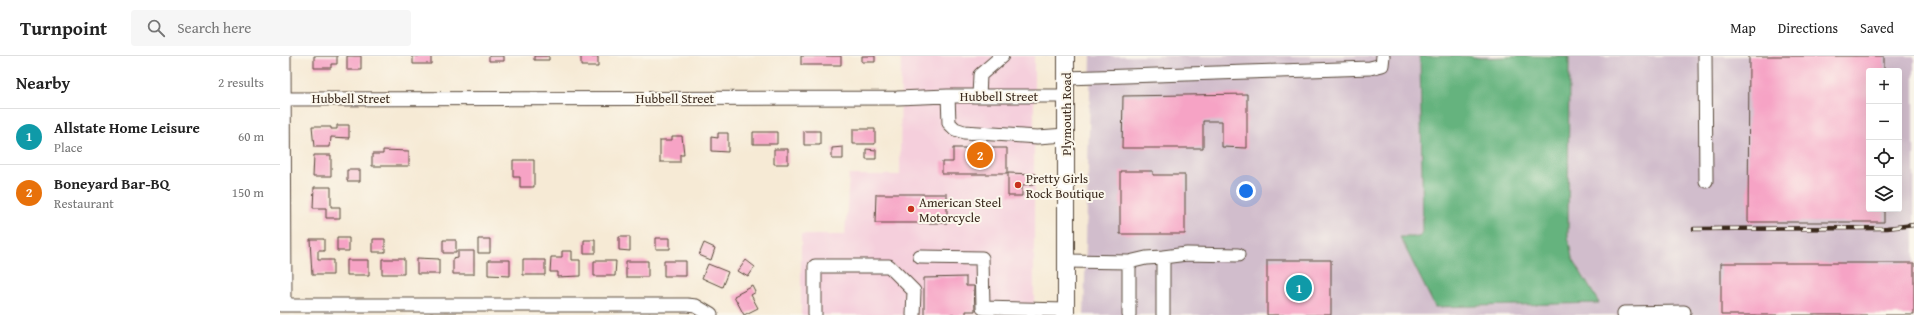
<!DOCTYPE html>
<meta charset="utf-8">
<style>
:root{--surface:#fff;--page:#f6f6f6;--text:#222;--muted:#767676;--line:#e0e0e0;--accent:#ea580c}
body{margin:0;font-family:"Gentium Book Plus",serif;background:var(--page);color:var(--text)}
.controls{position:absolute;right:12px;top:12px;display:grid;overflow:hidden;border-radius:4px;box-shadow:0 4px 16px #0002}
.controls button{width:36px;height:36px;display:grid;place-items:center;padding:0;border:0;border-bottom:1px solid var(--line);background:var(--surface);color:var(--text);font:20px sans-serif}
.you{position:absolute;left:966px;top:135px;width:14px;height:14px;margin:-10px;border:3px solid #fff;border-radius:50%;background:#1a73e8;box-shadow:0 0 0 6px #1a73e833}
.badge{display:grid;place-items:center;width:26px;height:26px;border-radius:50%;background:var(--accent);color:#fff;font-size:13px;font-weight:700}
.pin{position:absolute;translate:-50% -50%;border:2px solid #fff;box-shadow:0 1px 4px #0006}
.list{margin:0;padding:0;list-style:none}
h2{display:flex;justify-content:space-between;align-items:center;height:52px;margin:0;padding:0 16px;font-size:17px}
h2 small{font-size:13px;font-weight:400;color:var(--muted)}
.list li{display:grid;grid-template-columns:26px 1fr auto;gap:12px;align-items:center;box-sizing:border-box;height:56px;padding:0 16px;border-top:1px solid var(--line)}
.list b{display:block;font-size:15px;white-space:nowrap}
.list p{margin:0;font-size:13px;white-space:nowrap;color:var(--muted)}
.list em{font-size:13px;font-style:normal;color:var(--muted)}
.icon{flex:none;width:22px;height:22px;fill:none;stroke:currentColor;stroke-width:2;stroke-linecap:round;stroke-linejoin:round}
.map{position:relative;flex:none;width:1634px;height:259px;overflow:hidden}
header{display:flex;align-items:center;gap:24px;box-sizing:border-box;height:56px;padding:0 20px;background:var(--surface);border-bottom:1px solid var(--line)}
header strong{font-size:19px}
nav{display:flex;gap:22px;margin-inline-start:auto;font-size:14px}
.search{width:280px;height:36px;background:var(--page);display:flex;align-items:center;gap:10px;box-sizing:border-box;padding:0 14px;border-radius:4px;color:var(--muted);font-size:15px}
main{display:flex}
aside{flex:1;background:var(--surface)}
.map>svg:first-child{display:block}
</style>
<header>
<strong>Turnpoint</strong>
<div class="search"><svg class="icon" aria-label="search" viewBox="0 0 24 24"><circle cx="10" cy="10" r="6"/><path d="M15 15l6 6"/></svg>Search here</div>
<nav><a>Map</a><a>Directions</a><a>Saved</a></nav>
</header>
<main>
<aside>
<h2>Nearby<small>2 results</small></h2>
<ul class="list">
<li><span class="badge" style="background:#0f9aa8">1</span><div><b>Allstate Home Leisure</b><p>Place</p></div><em>60 m</em></li>
<li><span class="badge" style="background:#e8710a">2</span><div><b>Boneyard Bar-BQ</b><p>Restaurant</p></div><em>150 m</em></li>
</ul>
</aside>
<div class="map">
<svg width="1634" height="259" viewBox="0 0 1634 259">
<rect width="100%" height="100%" fill="#fbf7ec"/>
<filter id="ink" filterUnits="userSpaceOnUse"><feTurbulence type="fractalNoise" baseFrequency=".025" numOctaves="2"/><feDisplacementMap in="SourceGraphic" scale="8" xChannelSelector="R" yChannelSelector="G"/><feConvolveMatrix kernelMatrix="1 2 1 2 8 2 1 2 1" color-interpolation-filters="sRGB"/></filter>
<filter id="wash" filterUnits="userSpaceOnUse"><feTurbulence type="fractalNoise" baseFrequency=".012" numOctaves="4" result="noise"/><feDisplacementMap in="SourceGraphic" scale="16" xChannelSelector="R" yChannelSelector="G"/><feGaussianBlur stdDeviation="0.9" result="paint"/><feColorMatrix in="noise" values="0 0 0 0 0 0 0 0 0 0 0 0 0 0 0 0 0 1.4 0 .05"/><feComposite in="paint" operator="in"/></filter>
<g filter="url(#wash)">
<rect width="100%" height="100%" fill="#f6ead5"/>
<!-- built -->
<path fill="#f5cfdc" d="M621,0H754V259H521V179H565L569,119H620Z"/>
<!-- industrial -->
<path fill="#d1bdcc" fill-rule="evenodd" d="M811,0H1634V259H804ZM1589,15H1619V153H1589Z"/>
<!-- forest -->
<path fill="#65b37e" stroke="#506e4e" d="M1140,0H1187L1201,2L1251,0L1289,1L1288,181L1292,202L1319,247L1155,251L1120,181H1139L1143,176Z"/>
<g id="blocks">
<!-- building -->
<path fill="#f6a3c5" d="M34,0H57V8H51V12H34Z
M67,0H81V14H67Z
M133,0H151V8H133Z
M209,0H224V5H209Z
M254,0H269V4H254Z
M301,0H318V10H301Z
M521,0H561V9H521Z
M582,0H595V6H582Z
M1469,0H1604V15H1589V153H1604V166H1468Z
M967,38V92L942,91V65H923V92H842L843,40Z
M57,69H69V82L51,81L50,91H34L32,71H51V73H57Z
M573,73H595V88H573Z
M524,75H540V89H524Z
M473,76H497V88H473Z
M438,77H448V96L431,95V81L438,82Z
M392,80H402L404,98H400V106H380V84H392Z
M563,91V103H552V92Z
M673,92H727V118H662V106H673Z
M494,93H508V108H494Z
M586,93L596,94V103H586Z
M103,94L129,95V110H92V98H103Z
M34,99H51V120H33Z
M233,104H254V131H240V121H233Z
M67,114H80V125H67Z
M840,115H873V119H905V178H840Z
M728,117L755,118V128L742,129V140H728Z
M34,131H51V151H60V162H46V152H33Z
M596,138H667V167H595Z
M339,181H350V195L339,194Z
M57,182H69V195H57Z
M376,182H390V193H376Z
M30,183H44V195H38V204H53V219H32Z
M93,183H105V196H93Z
M198,183H210V197H198Z
M163,184H176V197H163Z
M304,184H315V197H304Z
M424,187L435,192L431,204L419,199Z
M178,195H194V218H173V203L178,202Z
M282,195H292V204H300V220L278,221V216H270L271,201H282Z
M137,202L159,203V218H137Z
M102,203H124V218H102Z
M67,204H89V219H67Z
M208,204H230V220L208,219Z
M243,204H265V219H243Z
M466,204L475,211L468,221L458,215Z
M987,204H1051V259H987Z
M314,205H336L335,220H314Z
M346,205H368V221H346Z
M384,205H406V220H384Z
M1441,207H1634V259H1441Z
M428,208L448,216L442,231L422,222Z
M686,221V230H694L695,255H686V259H644V222Z
M473,230L476,236L471,239L478,252L464,259L454,240Z"/>
</g>
</g>
<g filter="url(#ink)">
<use href="#blocks" fill-opacity="0" stroke="#574739" stroke-width="1"/>
<g fill="none" stroke-linecap="round" stroke-linejoin="round">
<defs>
<path id="minor" d="M4,0L5,249
M1425,0L1426,125
M786,22L1090,12L1102,9L1103,0
M668,40L669,67L675,73L684,76L758,81L786,79
M699,40L700,19L722,0
M4,43L617,42L668,40H786
M640,201L702,202L703,252L786,254
M883,201L907,198L958,199
M786,205L849,206V259
M849,206L866,202L883,201V259
M0,249H407L416,250L431,259
M535,259V210H609L634,235L633,259
M1344,259V257L1404,256"/>
<path id="major" d="M786,0V259"/>
</defs>
<!-- minor casing -->
<use href="#minor" stroke="#574739" stroke-width="15"/>
<!-- major casing -->
<use href="#major" stroke="#574739" stroke-width="18"/>
<!-- minor -->
<use href="#minor" stroke="#fff" stroke-width="13"/>
<!-- major -->
<use href="#major" stroke="#fff" stroke-width="16"/>
<defs>
<path id="rail" d="M1414,173L1607,172L1634,169"/>
</defs>
<!-- rail casing -->
<use href="#rail" stroke="#3b2a1e" stroke-width="4.5"/>
<!-- rail -->
<use href="#rail" stroke="#fbf7ec" stroke-width="3" stroke-dasharray="9" stroke-linecap="butt"/>
</g>
</g>
<!-- markers -->
<g fill="#c8321e" stroke="#fbf7ec" stroke-width="1.5">
<circle cx="738" cy="129" r="4"/>
<circle cx="631" cy="153" r="4"/>
</g>
<g text-anchor="middle" dominant-baseline="central" stroke-width="4" stroke-linejoin="round" paint-order="stroke">
<!-- street labels -->
<g font-size="13" fill="#3b2a1e" stroke="#fbf7ec">
<text x="719" y="40">Hubbell Street</text>
<text x="71" y="42">Hubbell Street</text>
<text x="395" y="42">Hubbell Street</text>
<text transform="translate(786 58) rotate(-90)">Plymouth Road</text>
</g>
<!-- poi labels -->
<g font-size="13" fill="#3b2a1e" stroke="#fbf7ec" text-anchor="start">
<text x="746" y="122">Pretty Girls<tspan x="746" dy="15">Rock Boutique</tspan></text>
<text x="639" y="146">American Steel<tspan x="639" dy="15">Motorcycle</tspan></text>
</g>
</g>
</svg>
<div class="controls">
<button>+</button>
<button>−</button>
<button><svg class="icon" aria-label="locate" viewBox="0 0 24 24"><circle cx="12" cy="12" r="6"/><path d="M12 2v4M12 18v4M2 12h4M18 12h4"/></svg></button>
<button><svg class="icon" aria-label="layers" viewBox="0 0 24 24"><path d="M12 4l9 5-9 5-9-5zM3 14l9 5 9-5"/></svg></button>
</div>
<div class="you"></div>
<div class="pin badge" style="left:1019px;top:232px;background:#0f9aa8">1</div>
<div class="pin badge" style="left:700px;top:99px;background:#e8710a">2</div>
</div>
</main>
